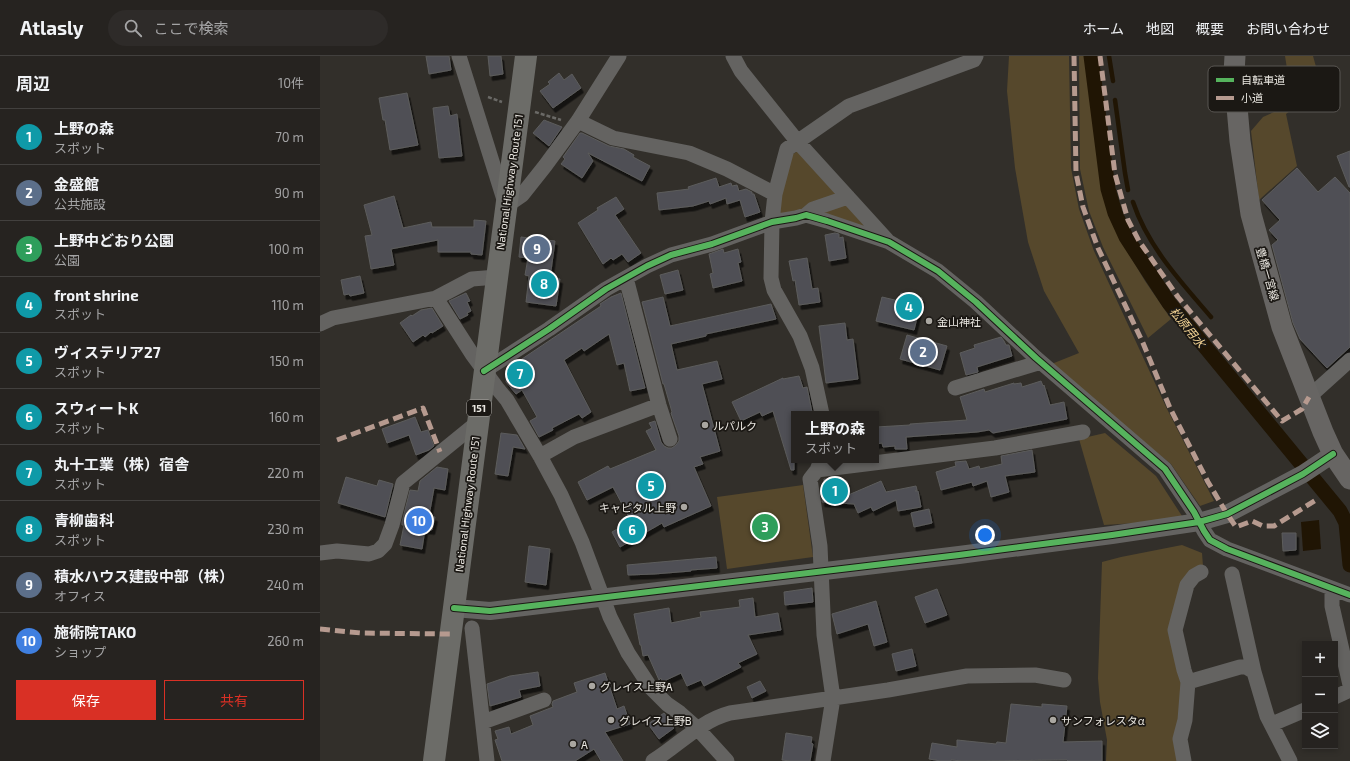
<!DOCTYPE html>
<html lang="ja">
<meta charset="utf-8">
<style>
:root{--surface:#262320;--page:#2e2b29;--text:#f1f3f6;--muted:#a4a4a5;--line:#42403e;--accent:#d93025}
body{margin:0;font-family:"Exo 2","Noto Sans JP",sans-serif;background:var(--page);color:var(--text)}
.controls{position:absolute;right:12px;bottom:12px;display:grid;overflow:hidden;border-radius:0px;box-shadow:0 2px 6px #0003}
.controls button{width:36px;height:36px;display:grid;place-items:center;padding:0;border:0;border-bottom:1px solid var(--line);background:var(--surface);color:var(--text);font:20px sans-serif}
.you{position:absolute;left:665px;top:479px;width:14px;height:14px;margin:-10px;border:3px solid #fff;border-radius:50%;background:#1a73e8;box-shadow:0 0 0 6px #1a73e833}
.badge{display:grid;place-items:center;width:26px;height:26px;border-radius:50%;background:var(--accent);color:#fff;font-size:13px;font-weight:700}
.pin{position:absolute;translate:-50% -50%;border:2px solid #fff;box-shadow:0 1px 4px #0006}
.popup{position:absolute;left:471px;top:355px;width:88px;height:52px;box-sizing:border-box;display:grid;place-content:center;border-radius:0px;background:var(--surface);filter:drop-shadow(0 1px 3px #0005);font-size:13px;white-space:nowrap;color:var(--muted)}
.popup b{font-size:15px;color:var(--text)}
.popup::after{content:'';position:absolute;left:50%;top:100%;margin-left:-8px;border:8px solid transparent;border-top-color:var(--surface)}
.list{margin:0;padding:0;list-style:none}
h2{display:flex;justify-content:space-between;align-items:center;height:52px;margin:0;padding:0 16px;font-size:17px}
h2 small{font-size:13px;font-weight:400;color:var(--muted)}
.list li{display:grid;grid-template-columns:26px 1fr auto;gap:12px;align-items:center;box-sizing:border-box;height:56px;padding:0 16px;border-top:1px solid var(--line)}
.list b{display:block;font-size:15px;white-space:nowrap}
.list p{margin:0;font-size:13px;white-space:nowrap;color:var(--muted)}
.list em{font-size:13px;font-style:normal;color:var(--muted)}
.actions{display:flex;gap:8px;padding:12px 16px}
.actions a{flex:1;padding:9px 0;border:1px solid var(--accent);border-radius:0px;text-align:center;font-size:14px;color:var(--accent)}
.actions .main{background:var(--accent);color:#fff}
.icon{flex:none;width:22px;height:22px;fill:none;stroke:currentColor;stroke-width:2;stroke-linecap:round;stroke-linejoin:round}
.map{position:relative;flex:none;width:1030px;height:705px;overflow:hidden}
header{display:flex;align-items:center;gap:24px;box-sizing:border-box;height:56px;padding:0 20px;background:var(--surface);border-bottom:1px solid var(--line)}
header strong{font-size:19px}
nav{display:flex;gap:22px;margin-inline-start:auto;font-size:14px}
.search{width:280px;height:36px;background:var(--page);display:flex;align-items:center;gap:10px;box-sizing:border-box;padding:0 14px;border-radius:22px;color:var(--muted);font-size:15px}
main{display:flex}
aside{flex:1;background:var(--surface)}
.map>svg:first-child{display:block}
</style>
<header>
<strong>Atlasly</strong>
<div class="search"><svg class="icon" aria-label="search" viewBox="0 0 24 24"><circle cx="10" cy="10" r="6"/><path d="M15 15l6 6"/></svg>ここで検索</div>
<nav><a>ホーム</a><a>地図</a><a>概要</a><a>お問い合わせ</a></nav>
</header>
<main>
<aside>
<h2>周辺<small>10件</small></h2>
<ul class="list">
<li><span class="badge" style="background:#0f9aa8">1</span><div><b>上野の森</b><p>スポット</p></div><em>70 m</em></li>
<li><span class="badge" style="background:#5c6f8a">2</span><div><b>金盛館</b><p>公共施設</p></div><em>90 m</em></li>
<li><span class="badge" style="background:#2e9e5b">3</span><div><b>上野中どおり公園</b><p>公園</p></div><em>100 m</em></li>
<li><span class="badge" style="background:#0f9aa8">4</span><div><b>front shrine</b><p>スポット</p></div><em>110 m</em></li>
<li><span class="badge" style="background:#0f9aa8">5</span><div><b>ヴィステリア27</b><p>スポット</p></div><em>150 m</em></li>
<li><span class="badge" style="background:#0f9aa8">6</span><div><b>スウィートK</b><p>スポット</p></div><em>160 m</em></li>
<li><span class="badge" style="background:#0f9aa8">7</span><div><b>丸十工業（株）宿舎</b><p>スポット</p></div><em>220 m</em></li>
<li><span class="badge" style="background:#0f9aa8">8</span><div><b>青柳歯科</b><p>スポット</p></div><em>230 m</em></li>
<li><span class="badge" style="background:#5c6f8a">9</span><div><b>積水ハウス建設中部（株）</b><p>オフィス</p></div><em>240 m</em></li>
<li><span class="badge" style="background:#3f7fe0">10</span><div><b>施術院TAKO</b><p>ショップ</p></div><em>260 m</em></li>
</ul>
<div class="actions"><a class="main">保存</a><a>共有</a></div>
</aside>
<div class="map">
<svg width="1030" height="705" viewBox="0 0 1030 705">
<defs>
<filter id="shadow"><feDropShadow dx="2.5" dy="4.5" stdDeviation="0" flood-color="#0009"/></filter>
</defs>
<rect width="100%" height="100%" fill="#322f2a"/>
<!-- green -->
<path fill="#56482c" d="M689,0H749L751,112L759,153L774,195L847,353L894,445L880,450L851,408L729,309L759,297L724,235L708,186L695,112L687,35Z
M759,0H766L783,135L790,159L801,185L825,225L851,263L828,282L783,191L769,155L760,113Z
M965,0H993L1005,43L975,51L971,38Z
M974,52L966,58L977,110L939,144L931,75L943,61L954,56Z
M478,95L546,170L462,160L458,153L471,99Z
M785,377L836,420L862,460L833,466L784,469L759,383Z
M483,429L493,501L407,513L397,441Z
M862,489L882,497L883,510L861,530L864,628L859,705H786L787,684L780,646L778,622L782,506L801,501Z"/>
<!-- water -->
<path fill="#201504" d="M999,464L1001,493L983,495L981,466Z"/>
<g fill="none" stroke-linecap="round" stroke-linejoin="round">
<!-- stream -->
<path stroke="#201504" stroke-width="4.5" d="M789,0L793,25
M795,44L805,117L808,134
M813,146C828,191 861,226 891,261"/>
<!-- canal -->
<path stroke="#201504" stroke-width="15" d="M771,0L788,133L795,157L806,181L849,247L1020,455L1026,467L1030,509"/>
</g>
<!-- building -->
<path fill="#4f4f54" stroke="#5c5c5c" filter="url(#shadow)" d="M106,0H129L131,14L109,18Z
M168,0H181L183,18L170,20Z
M239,17L244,24L252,18L261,32L233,52L220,35L230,28L228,26Z
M87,37L98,89L70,94L65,64H63L59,42Z
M128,50L130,60L137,58L142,100L119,102L113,52Z
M224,64L242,71L229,90L213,77Z
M260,77H262L289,90L304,93L314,99L313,101L330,110L322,125L268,97L273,105L262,122L241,108L245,103L243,101Z
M1030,95V131H1029L1017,100Z
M977,112L998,136L1015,121L1030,137V291L1007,312L980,283L973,267L952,189L958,184L949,174L960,164L942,144Z
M396,122L399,131L411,127L412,130L417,129L419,135L426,133L432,136V138H434L440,156L425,161L420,144L407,148L406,142L390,148L389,145L373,150L339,154L337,137L369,133L368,131Z
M74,140L83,172L111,166L112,171H154V164L166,165L162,199L151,198V196H118V184L71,193L74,209L51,213L45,180L52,179L44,149Z
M296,141L304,153L295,159L321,197L308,206L302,198L293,204L291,202L283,208L258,167L278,154L277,152Z
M515,177L519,178V182L523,181L526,202L509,205L505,179Z
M201,181L235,185L230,222L240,223L236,250L206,246L209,220L205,219L208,202L199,201Z
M403,193L404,197L418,193L421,206L418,207L422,225L393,232L390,218L393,217L389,198Z
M487,202L492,233L498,232L500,246L479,249L475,224L473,225L469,205Z
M358,214L363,234L345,238L340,219Z
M40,220L44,237L30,240L29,238L24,239L21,224Z
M146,237L150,245L147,246L151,255L147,257L148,259L140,263L129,245Z
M301,237L325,332L310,335L304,307L297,309L289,278L264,295L262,292L244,304L271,356L262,362L259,358L232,372L233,374L219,381L210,365L217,361L202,334L196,338L186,326L187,313L281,250L280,248L291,241Z
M581,237L602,242L594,274L556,265L562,241L579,245Z
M343,241L350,270L451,248L456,263L386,278V280L351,288L357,314L397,305L402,323L382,328L400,395L380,401L383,408L374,411L391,450L344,471L342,467L300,491L292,476L311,465L293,431L267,444L258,426L288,410L290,413L336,394L326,375L332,372L329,367L335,365L341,386L344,390L348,392H352L356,389L359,385V380L351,357L352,356L344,328H343L322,246Z
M112,252L123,270L112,277L111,276L105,281L103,279L93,286L80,267L91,259L92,260L101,254Z
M525,267L527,284L533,283L538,323L506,327L499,270Z
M587,279L627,290L620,314L580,303Z
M681,281L684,285L686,289H689L692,300L657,311L658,316L646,319L640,297L655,292L654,289Z
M479,320L483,332L487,331L492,356L474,358V414H471L453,355L442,360L440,356L421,365L412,346L463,322V323Z
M721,325L723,330L724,329L730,349L744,346L747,363L673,377L669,374L657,376L586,381L587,393H575V390L563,391L562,387L556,388V371L590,369V368L647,364L640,341L664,333L665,336L694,327V328L701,327L702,331Z
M95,361L101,376L108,374L114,390L109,394L96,399L89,379L67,387L62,373Z
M181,377L197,379L205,393L193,391L188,420L175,418Z
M712,394L715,416L685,420L689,436L671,441L667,425L653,430L652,426L621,434L616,416L636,410L635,406L646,405L649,413L659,410L660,413L682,408L681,400Z
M117,411L128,413L125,434L114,432L109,460L115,461L112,474L105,473L102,493L80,489L84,469H82V466L90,434L98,435L100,425Z
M26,421L57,430L59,424L73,428L65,461L18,447Z
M504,423L527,425L526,440L561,425L566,436L596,430L597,434L595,435H598L601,451L578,455L576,444L553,455L551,451L538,457L534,448L502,446Z
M609,453L612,467L594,471L591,457Z
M962,477H976V494L963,495Z
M209,490L230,493L226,529L205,526Z
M396,501L397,512L371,514V515L334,518L308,519L307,509Z
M492,532L493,546L465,549L464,536Z
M617,533L627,559L605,567L595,541Z
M433,542L435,561L458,557L461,574L428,579L437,598L418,607L421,611L384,630L381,624L367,630L361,617L342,626L341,622L339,624L328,599L323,600L321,589H320L314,558L349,552L351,567L381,561L380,556L420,551L419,544Z
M556,545L567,586L554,590L548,568L517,578L512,558Z
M592,593L596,610L576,615L572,598Z
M218,616L220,630L199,634L201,641L170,650L167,628L190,620Z
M285,617L297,653L304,650L310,668L285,676L303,705H281L274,693L255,705H182L175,684L178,683L175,675L189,671L191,678L213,669L210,660L233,651L232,648L233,645L257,636L254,627Z
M440,625L446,635L432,642L427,631Z
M691,648L722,651V648L747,650L743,686L782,685V705H748L747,704L643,705L631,704V705H621L609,703L612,687L637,691V684L676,688L677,686L686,687Z
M344,657L353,669L352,670L354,672L339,683L328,668Z
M466,677L492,681L491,687L493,688L490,705H470L462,704Z"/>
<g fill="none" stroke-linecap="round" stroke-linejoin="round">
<!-- path -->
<path stroke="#6a6966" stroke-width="2.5" stroke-dasharray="4 2" stroke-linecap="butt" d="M168,41L182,46
M215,56L241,64"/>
<!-- minor -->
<path stroke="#646361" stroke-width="15" d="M139,0L186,150L202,139L225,110L258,65L299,0
M413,0L421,15L477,85L567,184
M258,65L293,82L369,97L407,113L455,138
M486,159L493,153L528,141
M306,222L339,349L350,383
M116,242L152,298L177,332L187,344L220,400L241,439L262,486L290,561L308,597L331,632L347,648L360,657L377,672L407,705
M0,268L13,262L116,242L152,223L177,221
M164,315L229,273L286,233L327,210L351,199L392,188L452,166L476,162L486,159L507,165L569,186L618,215L656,246L716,302L845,413L874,456L884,475L890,484L907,493L1030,539
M635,332L721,306
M989,341L1030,304
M502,358L492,312L480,280L454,234L451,222L452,166L455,138L467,93L529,50L654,4L656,0
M220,400L254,381L339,349
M501,404L497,414L490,423L500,490L504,579L513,642L503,705
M497,414L675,392L763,376
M0,497L17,495L49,498L58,495L65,488L72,469L83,427L158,366
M912,518L934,616L947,660L970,705
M1012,533V550L1030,629
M152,572L167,705
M868,626L920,611H926L934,616
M1015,641L1030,634
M163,666L224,644
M952,668L985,654
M333,705C359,689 380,665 410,657L568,634L647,620L715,619L744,624
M864,705L860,683L865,664L868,626L864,614L855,574L867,529L874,520L881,516"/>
<!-- tertiary -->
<path stroke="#646361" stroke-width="18" d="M134,552L170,555L639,499L792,479L879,466L907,458L983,418L1013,398"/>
<!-- secondary -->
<path stroke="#676563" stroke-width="21" d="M915,0L914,17L920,85L931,158L962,271L1003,376L1013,398L1030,423"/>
<!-- trunk -->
<path stroke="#6c6c68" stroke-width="22" d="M114,705L206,0"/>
<!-- quiet -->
<path stroke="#b69a8f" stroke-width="5" stroke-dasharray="10 5" stroke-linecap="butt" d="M754,0L756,117L763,151L778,192L823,287L850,352L888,426L907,458L916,471L932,465L943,470H954L996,444
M780,0L795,118L808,164L819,185L858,241L962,365L982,353L989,341
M17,384L103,352L120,396
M0,573L41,577L130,578"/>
<defs>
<path id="cycleway" d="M164,315L229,273L286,233L327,210L351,199L392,188L452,166L476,162L486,159L507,165L569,186L618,215L656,246L716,302L845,413L874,456L884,475L890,484L907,493L1030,539
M134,552L170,555L639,499L792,479L879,466L907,458L983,418L1013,398"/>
</defs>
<!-- cycleway casing -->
<use href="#cycleway" stroke="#1b1814" stroke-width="8"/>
<!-- cycleway -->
<use href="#cycleway" stroke="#56b35d" stroke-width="6"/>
</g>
<!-- markers -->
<g fill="#aaa7a1" stroke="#1b1814" stroke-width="1.5">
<circle cx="609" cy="265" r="4"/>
<circle cx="385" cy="369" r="4"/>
<circle cx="364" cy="451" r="4"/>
<circle cx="272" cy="630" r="4"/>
<circle cx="291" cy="664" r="4"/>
<circle cx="733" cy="664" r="4"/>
<circle cx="253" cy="688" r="4"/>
</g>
<g text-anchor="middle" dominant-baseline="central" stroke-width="3.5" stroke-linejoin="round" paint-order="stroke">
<!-- shield labels -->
<rect fill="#1b1814" stroke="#aca9a4" stroke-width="1" x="147" y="344" width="24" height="16" rx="3"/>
<g font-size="10" font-weight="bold" fill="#eae7e1">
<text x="159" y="352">151</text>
</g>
<!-- street labels -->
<g font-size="11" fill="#eae7e1" stroke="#1b1814">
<text transform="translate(189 126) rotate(-82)">National Highway Route 151</text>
<text transform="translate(948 218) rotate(74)">豊橋一宮線</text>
<text transform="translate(147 448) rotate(-83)">National Highway Route 151</text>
</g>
<!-- poi labels -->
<g font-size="11" fill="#eae7e1" stroke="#1b1814" text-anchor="start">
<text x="617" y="265">金山神社</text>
<text x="393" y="369">ルパルク</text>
<text x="356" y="451" text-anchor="end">キャピタル上野</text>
<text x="280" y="630">グレイス上野A</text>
<text x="299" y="664">グレイス上野B</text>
<text x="741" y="664">サンフォレスタα</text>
<text x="261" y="688">A</text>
</g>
<!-- water labels -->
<g font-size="12" font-style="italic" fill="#f2d293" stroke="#1b1814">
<text transform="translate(868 271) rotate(51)">松原用水</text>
</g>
</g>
<!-- legend -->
<rect x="888" y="10" width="132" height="46" rx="6" fill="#1b1814" stroke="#595652" stroke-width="1"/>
<rect x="896" y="22" width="18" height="4" fill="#56b35d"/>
<rect x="896" y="40" width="18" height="4" fill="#b69a8f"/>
<g font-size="11" fill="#eae7e1">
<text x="921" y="28">自転車道</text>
<text x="921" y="46">小道</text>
</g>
</svg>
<div class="controls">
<button>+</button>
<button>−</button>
<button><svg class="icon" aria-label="layers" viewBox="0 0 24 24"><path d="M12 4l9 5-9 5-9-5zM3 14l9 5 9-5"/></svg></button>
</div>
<div class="you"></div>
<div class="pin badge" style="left:515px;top:435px;background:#0f9aa8">1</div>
<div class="popup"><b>上野の森</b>スポット</div>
<div class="pin badge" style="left:603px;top:296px;background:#5c6f8a">2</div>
<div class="pin badge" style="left:445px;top:471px;background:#2e9e5b">3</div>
<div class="pin badge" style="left:589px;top:251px;background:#0f9aa8">4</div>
<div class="pin badge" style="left:331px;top:430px;background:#0f9aa8">5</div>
<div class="pin badge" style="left:312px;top:474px;background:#0f9aa8">6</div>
<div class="pin badge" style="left:200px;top:318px;background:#0f9aa8">7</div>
<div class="pin badge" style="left:224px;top:228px;background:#0f9aa8">8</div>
<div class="pin badge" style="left:217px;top:193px;background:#5c6f8a">9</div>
<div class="pin badge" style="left:99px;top:465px;background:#3f7fe0">10</div>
</div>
</main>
